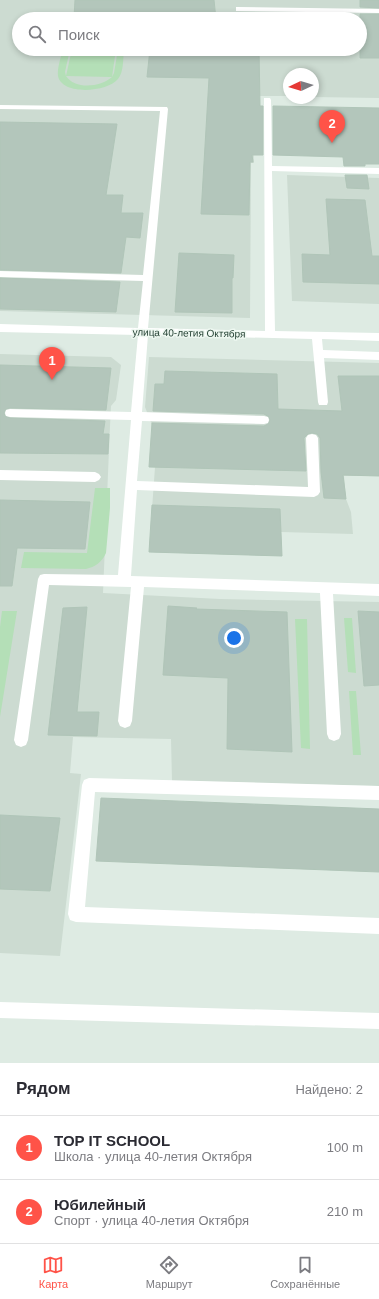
<!DOCTYPE html>
<html lang="ru">
<meta charset="utf-8">
<style>
:root{--surface:#fff;--page:#f2f2f3;--text:#2b2b33;--muted:#7c7c81;--line:#e1e1e2;--accent:#ff5348}
body{margin:0;font-family:Helvetica,sans-serif;background:var(--page);color:var(--text)}
.compass{position:absolute;left:283px;top:68px;width:36px;height:36px;border-radius:50%;background:var(--surface);box-shadow:0 2px 6px #0003;rotate:266deg}
.you{position:absolute;left:234px;top:638px;width:14px;height:14px;margin:-10px;border:3px solid #fff;border-radius:50%;background:#1a73e8;box-shadow:0 0 0 6px #1a73e833}
.badge{display:grid;place-items:center;width:26px;height:26px;border-radius:50%;background:var(--accent);color:#fff;font-size:13px;font-weight:700}
.pin{position:absolute;translate:-50% -33px;filter:drop-shadow(0 1px 2px #0008)}
.pin::after{content:'';position:absolute;top:21px;width:14px;height:12px;background:inherit;clip-path:polygon(0 0,100% 0,50% 100%)}
.list{margin:0;padding:0;list-style:none}
h2{display:flex;justify-content:space-between;align-items:center;height:52px;margin:0;padding:0 16px;font-size:17px}
h2 small{font-size:13px;font-weight:400;color:var(--muted)}
.list li{display:grid;grid-template-columns:26px 1fr auto;gap:12px;align-items:center;box-sizing:border-box;height:64px;padding:0 16px;border-top:1px solid var(--line)}
.list b{display:block;font-size:15px;white-space:nowrap}
.list p{margin:0;font-size:13px;white-space:nowrap;color:var(--muted)}
.list em{font-size:13px;font-style:normal;color:var(--muted)}
.icon{flex:none;width:22px;height:22px;fill:none;stroke:currentColor;stroke-width:2;stroke-linecap:round;stroke-linejoin:round}
.map{position:relative;flex:none;width:379px;height:1063px;overflow:hidden}
.search{position:absolute;background:var(--surface);box-shadow:0 2px 6px #0003;left:12px;right:12px;top:12px;height:44px;display:flex;align-items:center;gap:10px;box-sizing:border-box;padding:0 14px;border-radius:22px;color:var(--muted);font-size:15px}
.sheet{height:180px;background:var(--surface)}
nav{display:flex;justify-content:space-around;align-items:center;box-sizing:border-box;height:56px;border-top:1px solid var(--line);background:var(--surface);font-size:11px;color:var(--muted)}
nav a{display:grid;justify-items:center;gap:2px}
nav .on{color:var(--accent)}
.map>svg:first-child{display:block}
</style>
<div class="map">
<svg width="379" height="1063" viewBox="0 0 379 1063">
<rect width="100%" height="100%" fill="#deebe3"/>
<!-- built -->
<path fill="#ccdbd1" fill-rule="evenodd" d="M0,0H379V98L313,97V74H289V96H252L254,163H251L250,318L0,311ZM19,19H360V49H19Z
M287,175L379,178V304L292,301Z
M0,354L111,357L121,365L116,400L111,406L110,426L103,593L220,599L379,602V786L172,781L171,739L73,737L70,773L81,774L60,956L0,953Z
M149,357L379,363V476H344L346,499L351,512L353,534L281,532L282,556L149,552L155,467L152,425L145,407Z"/>
<!-- green -->
<path fill="#b4dfb7" fill-rule="evenodd" d="M63,49H70L65,72L66,76L72,49H116L112,77L114,73L118,49H124C123,58 124,72 118,79C108,92 62,96 58,76C57,68 61,57 63,49ZM66,76L111,77H112C101,87 75,90 66,76Z
M95,488H110V508L106,553C102,562 95,567 86,569L21,568L24,552L87,553Z
M2,611H17L0,717V627Z
M344,618H352L356,673L348,672Z
M295,619H307L310,749L301,748Z
M349,691H356L361,755H353Z"/>
<!-- building -->
<path fill="#b3c6bb" stroke="#b0c5b8" d="M75,0H214L216,19L74,17Z
M360,0H379V8L360,7Z
M360,14H379V58H360Z
M150,49H259L260,106H263V155H252L253,162H250L249,215L201,214L209,78L147,77Z
M273,106L379,108V164H365V166H344L343,157L273,155Z
M0,122L117,124L106,195H123L121,213H143L140,238L126,237L121,273L0,270Z
M345,175H367L369,189L347,188Z
M326,199L365,200L372,256H379V284L303,282L302,254L330,255Z
M179,253L234,255L233,278H232V313L175,312Z
M0,278L120,282L116,312L0,309Z
M0,365L111,368L106,410L10,408L6,409L4,413L5,416L10,418L105,421L103,434H109L108,454L0,453Z
M165,371L277,374L278,409L342,411L338,376H379V476L343,475L346,499L324,498L321,472L320,438L317,434L312,433L308,434L304,438L306,471L149,467L152,423L264,426L268,424L270,420L269,417L264,414L153,411L155,384H164Z
M0,500L90,502L85,549L17,548L12,586H0Z
M152,505L280,509L282,556L149,552Z
M168,606L197,608L196,609L287,612L292,752L227,749L228,678L163,675Z
M87,607L77,712H99L97,736L48,735L63,608Z
M358,611L379,612V685L364,686Z
M101,798L379,809V872L96,861Z
M0,815L60,818L50,891L0,889Z"/>
<g fill="none" stroke-linecap="round" stroke-linejoin="round">
<!-- minor -->
<path fill="#fff" fill-rule="evenodd" d="M236,7L379,9V13L239,11H236Z
M264,98H270L271,100L272,166L379,168V174L272,171L275,331L379,333V341L322,339L323,350L379,352V360L324,358L328,402L327,405H319L318,402L312,339L148,335L142,412L264,416L268,417L269,420L268,423L264,424L142,421L137,481L308,487L306,438L308,435L312,434L316,435L318,438L320,492L318,495L314,497L137,490L131,576L379,584V596L333,594L341,734L339,739L334,741L329,739L327,734L320,593L144,587L132,721L130,726L125,728L120,726L118,721L131,587L49,585L28,740L26,745L21,747L16,745L14,740L38,579L40,575L44,574L118,575L131,420L10,417L6,416L5,413L6,410L10,409L131,412L138,335L0,332V324L138,328L143,281L0,277V271L143,275L160,111L0,109V105L167,107L168,109L148,328L265,331Z
M0,470L95,472L99,474L101,477L99,480L95,482L0,480Z
M89,778L379,786V800L95,792L85,907L379,918V934L76,922L70,920L68,914L82,785L84,780Z
M0,1002L379,1013V1029L0,1018Z"/>
</g>
<g text-anchor="middle" dominant-baseline="central" stroke-width="3" stroke-linejoin="round" paint-order="stroke">
<!-- street labels -->
<g font-size="10" fill="#1e3c2e" stroke="#eef8f1">
<text transform="translate(189 333) rotate(1)">улица 40-летия Октября</text>
</g>
</g>
</svg>
<svg class="compass" viewBox="-18 -18 36 36"><path d="M0-13l5 13h-10z" fill="#e53935"/><path d="M0 13l5-13h-10z" fill="#7c7c81"/></svg>
<div class="you"></div>
<div class="pin badge" style="left:52px;top:380px">1</div>
<div class="pin badge" style="left:332px;top:143px">2</div>
<div class="search"><svg class="icon" aria-label="search" viewBox="0 0 24 24"><circle cx="10" cy="10" r="6"/><path d="M15 15l6 6"/></svg>Поиск</div>
</div>
<section class="sheet">
<h2>Рядом<small>Найдено: 2</small></h2>
<ul class="list">
<li><span class="badge">1</span><div><b>TOP IT SCHOOL</b><p>Школа · улица 40-летия Октября</p></div><em>100 m</em></li>
<li><span class="badge">2</span><div><b>Юбилейный</b><p>Спорт · улица 40-летия Октября</p></div><em>210 m</em></li>
</ul>
</section>
<nav>
<a class="on"><svg class="icon" aria-label="map" viewBox="0 0 24 24"><path d="M3 6l6-2 6 2 6-2v14l-6 2-6-2-6 2zM9 4v14M15 6v14"/></svg>Карта</a>
<a><svg class="icon" aria-label="directions" viewBox="0 0 24 24"><path d="M12 3l9 9-9 9-9-9zM9 14v-3h6M13 9l2 2-2 2"/></svg>Маршрут</a>
<a><svg class="icon" aria-label="saved" viewBox="0 0 24 24"><path d="M7 4h10v16l-5-4-5 4z"/></svg>Сохранённые</a>
</nav>
